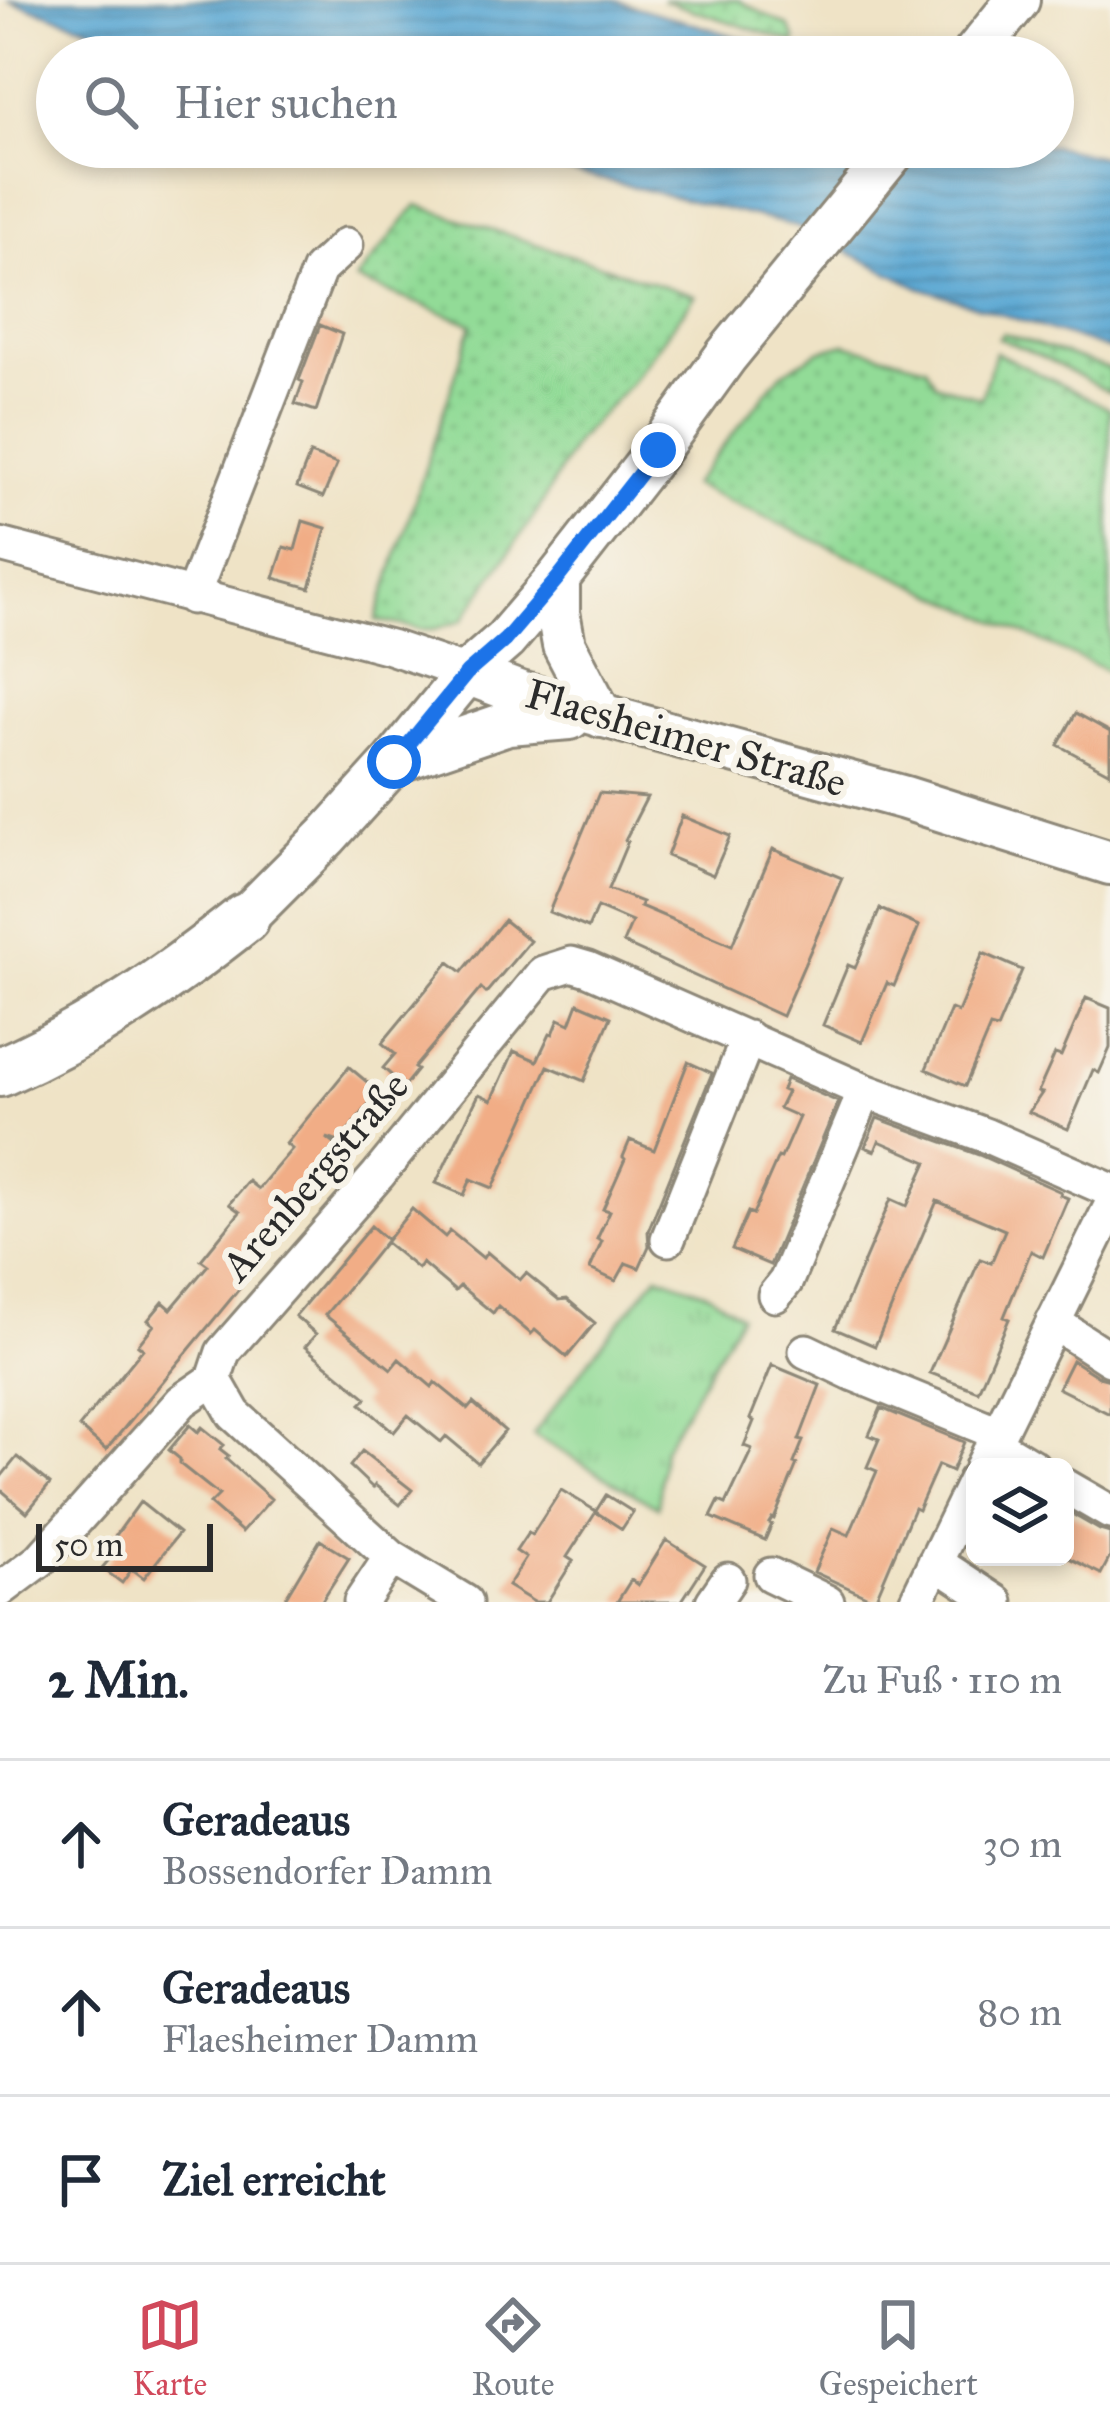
<!DOCTYPE html>
<html lang="de">
<meta charset="utf-8">
<style>
:root{--surface:#fff;--page:#f6f6f7;--text:#1f2937;--muted:#747a83;--line:#e0e1e3;--accent:#d1495b}
body{margin:0;font-family:"IM FELL Great Primer",serif;background:var(--page);color:var(--text)}
.controls{position:absolute;right:36px;bottom:36px;display:grid;overflow:hidden;border-radius:18px;box-shadow:0 6px 18px #0003}
.controls button{width:108px;height:108px;display:grid;place-items:center;padding:0;border:0;border-bottom:3px solid var(--line);background:var(--surface);color:var(--text);font:60px sans-serif}
.scale{position:absolute;left:36px;bottom:30px;width:177px;box-sizing:border-box;padding-left:12px;border:6px solid #2b2b2b;border-top:0;font-size:33px;line-height:42px;white-space:nowrap;color:#2b2b2b;-webkit-text-stroke:9px #f7f3e8;paint-order:stroke}
.stop{position:absolute;width:36px;height:36px;margin:-27px;border:9px solid #1a73e8;border-radius:50%;background:#fff}
.stop.end{background:#1a73e8;border-color:#fff;box-shadow:0 3px 12px #0008}
.list{margin:0;padding:0;list-style:none}
h2{display:flex;justify-content:space-between;align-items:center;height:156px;margin:0;padding:0 48px;font-size:51px}
h2 small{font-size:39px;font-weight:400;color:var(--muted)}
.list li{display:grid;grid-template-columns:78px 1fr auto;gap:36px;align-items:center;box-sizing:border-box;height:168px;padding:0 48px;border-top:3px solid var(--line)}
.list b{display:block;font-size:45px;white-space:nowrap}
.list p{margin:0;font-size:39px;white-space:nowrap;color:var(--muted)}
.list em{font-size:39px;font-style:normal;color:var(--muted)}
.icon{flex:none;width:66px;height:66px;fill:none;stroke:currentColor;stroke-width:2;stroke-linecap:round;stroke-linejoin:round}
.map{position:relative;flex:none;width:1110px;height:1602px;overflow:hidden}
.search{position:absolute;background:var(--surface);box-shadow:0 6px 18px #0003;left:36px;right:36px;top:36px;height:132px;display:flex;align-items:center;gap:30px;box-sizing:border-box;padding:0 42px;border-radius:66px;color:var(--muted);font-size:45px}
.sheet{height:660px;background:var(--surface)}
nav{display:flex;justify-content:space-around;align-items:center;box-sizing:border-box;height:168px;border-top:3px solid var(--line);background:var(--surface);font-size:33px;color:var(--muted)}
nav a{display:grid;justify-items:center;gap:6px}
nav .on{color:var(--accent)}
.map>svg:first-child{display:block}
</style>
<div class="map">
<svg width="1110" height="1602" viewBox="0 0 1110 1602">
<defs>
<pattern id="grass-dots" width="8" height="8" patternUnits="userSpaceOnUse" patternTransform="scale(3)"><rect width="8" height="8" fill="#92db97"/><path d="M2 2h.1M6 6h.1" fill="none" stroke="#7ebc82" stroke-width="1.8" stroke-linecap="round"/></pattern>
<pattern id="park-tufts" width="24" height="20" patternUnits="userSpaceOnUse" patternTransform="scale(3)"><rect width="24" height="20" fill="#92db97"/><path d="M3 7l-1-3M5 7V3M7 7l1-3M15 17l-1-3M17 17v-4M19 17l1-3" fill="none" stroke="#7ebc82"/></pattern>
<pattern id="water-rules" width="6" height="5" patternUnits="userSpaceOnUse" patternTransform="scale(3)"><rect width="6" height="5" fill="#5aa7d3"/><path d="M0 2.5h6" fill="none" stroke="#4b88ab"/></pattern>
</defs>
<rect width="100%" height="100%" fill="#f7f3e8"/>
<filter id="ink" filterUnits="userSpaceOnUse"><feTurbulence type="fractalNoise" baseFrequency=".00833" numOctaves="2"/><feDisplacementMap in="SourceGraphic" scale="24" xChannelSelector="R" yChannelSelector="G"/><feConvolveMatrix kernelMatrix="1 2 1 2 8 2 1 2 1" color-interpolation-filters="sRGB"/></filter>
<filter id="wash" filterUnits="userSpaceOnUse"><feTurbulence type="fractalNoise" baseFrequency=".004" numOctaves="4" result="noise"/><feDisplacementMap in="SourceGraphic" scale="48" xChannelSelector="R" yChannelSelector="G"/><feGaussianBlur stdDeviation="2.7" result="paint"/><feColorMatrix in="noise" values="0 0 0 0 0 0 0 0 0 0 0 0 0 0 0 0 0 1.4 0 .05"/><feComposite in="paint" operator="in"/></filter>
<g filter="url(#wash)">
<rect width="100%" height="100%" fill="#efe3c6"/>
<!-- grass -->
<path fill="url(#grass-dots)" stroke="#5e8361" stroke-width="3" d="M662,0H738L789,27L796,40L795,43Z
M417,205L695,296L630,384L576,441L539,509L462,621L434,629H420L376,620L472,324L356,280Z
M1003,333L1110,369V393L1045,358L998,338Z
M845,344L926,366L935,383L981,398L995,352L1110,409V672L692,485L781,374L819,351Z"/>
<!-- park -->
<path fill="url(#park-tufts)" stroke="#5e8361" stroke-width="3" d="M658,1275L708,1293L740,1315L663,1450L658,1507L533,1435L600,1346Z"/>
<!-- water -->
<path fill="url(#water-rules)" stroke="#42697f" stroke-width="3" d="M7,0H613L804,57H181Z
M1053,146L1110,159V350L919,287L795,226L571,172L484,147Z"/>
<g id="blocks">
<!-- building -->
<path fill="#f1ad86" d="M320,325L342,334L316,411L295,404L303,382L299,380Z
M310,454L337,464L323,497L297,487Z
M303,521L326,528L310,588L274,578L284,547L295,550Z
M1076,713L1110,732V773L1058,745Z
M599,793L647,797L625,840L628,841L608,889L642,902L640,906L732,945L773,849L842,878L782,1016L623,943L632,922L597,907L588,928L549,912Z
M682,816L730,836L713,875L667,856Z
M880,909L919,926L894,986L887,983L862,1042L823,1025L848,965L855,968Z
M504,920L530,941L486,993L481,988L414,1068L417,1070L404,1086L383,1068L395,1054L382,1043L449,962L462,972Z
M983,953L1022,970L997,1029L990,1027L965,1086L926,1069L951,1009L958,1012Z
M1086,998L1110,1008V1048L1099,1073L1093,1070L1068,1129L1029,1112L1042,1093L1038,1092L1055,1054L1061,1056Z
M578,1003L611,1017L584,1081L548,1066L493,1188L471,1179L464,1195L436,1183L479,1094L492,1100L514,1051L537,1061L550,1033L553,1034L559,1019L570,1024Z
M688,1062L712,1073L648,1231L649,1246L639,1268L626,1263L616,1281L590,1269L602,1241L597,1239L610,1211L603,1209L625,1159L623,1157L630,1140L654,1150Z
M349,1067L379,1092L339,1142L327,1138L336,1145L316,1170L323,1175L238,1276L245,1282L106,1450L79,1427L143,1349L138,1345L154,1325L148,1320L163,1302L171,1309L208,1265L201,1260L240,1212L229,1204L248,1181L258,1189L292,1149L286,1144Z
M786,1079L838,1102L770,1265L732,1249L748,1212L753,1214L778,1157L781,1158L799,1117L779,1108L787,1092L782,1090Z
M877,1118L979,1155L1061,1192L1060,1195L1068,1198L1043,1257L1031,1251L1004,1317L1009,1319L978,1391L930,1373L980,1259L991,1263L1005,1230L937,1201L875,1346L835,1329L891,1199L907,1206L927,1162L879,1141L875,1151L865,1147Z
M412,1209L445,1237L450,1231L483,1258L487,1252L520,1280L526,1273L559,1300L567,1299L595,1323L567,1357L535,1330L531,1334L498,1306L493,1313L460,1286L455,1291L422,1263L418,1269L385,1242L369,1262L325,1315L391,1369L399,1359L432,1387L435,1382L468,1409L473,1403L505,1431L478,1463L446,1436L441,1442L408,1415L394,1432L361,1404L367,1398L305,1347L316,1334L295,1316L371,1226L387,1240Z
M1072,1360L1099,1377L1110,1380V1414L1058,1388Z
M772,1365L820,1385L799,1440L803,1441L794,1463L797,1464L774,1519L772,1518L769,1523L772,1524L765,1540L711,1517L719,1501L726,1504L752,1449L744,1446L754,1421L750,1419Z
M881,1408L964,1442L952,1471L938,1465L918,1510L914,1508L875,1600L814,1572L833,1528L849,1535L877,1471L867,1467L879,1439L869,1435Z
M190,1425L198,1432L202,1427L224,1445L220,1449L229,1456L226,1459L271,1499L242,1532L210,1504L219,1495L180,1464V1459L169,1450Z
M362,1451L412,1490L400,1505L375,1485L373,1488L350,1466Z
M17,1457L50,1484L27,1512L0,1489V1478Z
M561,1490L596,1511L606,1495L633,1512L622,1529L596,1512L567,1557L573,1561L547,1602H534L508,1586L526,1558L516,1551L528,1533L532,1535Z
M140,1502L179,1533L144,1578L132,1569L122,1583L102,1568L113,1555L106,1549Z
M1065,1510L1100,1530L1110,1533V1557L1101,1574L1065,1556Z
M320,1540L349,1558L321,1602H283Z
M666,1540L705,1565L681,1602H617L631,1580L638,1585Z"/>
</g>
</g>
<g filter="url(#ink)">
<use href="#blocks" fill-opacity="0" stroke="#8d8778" stroke-width="3"/>
<g fill="none" stroke-linecap="round" stroke-linejoin="round">
<defs>
<path id="minor" d="M0,545L390,647L467,673
M192,597L319,270L346,245
M668,1239L748,1038
M775,1295L786,1281L865,1091
M1053,1322L1110,1359
M806,1351L854,1374L998,1433
M214,1379L234,1414L391,1557L465,1602
M993,1443L1033,1467
M982,1467L1110,1208
M1065,1486L1110,1512
M935,1562L996,1602
M771,1575L827,1602
M0,1590L40,1560L182,1401L214,1379L223,1352L378,1175L543,973L571,964L588,969L865,1091L987,1136L1110,1190
M361,1602L391,1557
M713,1602L728,1580
M916,1602L975,1480"/>
<path id="major" d="M972,57L1018,0
M558,578V612L564,645L601,716
M467,673L520,693L905,798L1110,863
M394,762L508,723L570,718
M245,918L327,836L394,762L467,673L505,640L558,578L658,450L726,356L897,147"/>
<path id="highway" d="M0,1072C91,1032 167,980 245,918"/>
</defs>
<!-- minor casing -->
<use href="#minor" stroke="#8d8778" stroke-width="39"/>
<!-- major casing -->
<use href="#major" stroke="#8d8778" stroke-width="48"/>
<!-- highway casing -->
<use href="#highway" stroke="#8d8778" stroke-width="54"/>
<!-- minor -->
<use href="#minor" stroke="#fff" stroke-width="33"/>
<!-- major -->
<use href="#major" stroke="#fff" stroke-width="42"/>
<!-- highway -->
<use href="#highway" stroke="#fff" stroke-width="48"/>
</g>
</g>
<g fill="none" stroke-linecap="round" stroke-linejoin="round" filter="url(#ink)">
<!-- route -->
<path stroke="#1a73e8" stroke-width="15" d="M394,762L467,673L505,640L558,578L658,450"/>
</g>
<g text-anchor="middle" dominant-baseline="central" stroke-width="12" stroke-linejoin="round" paint-order="stroke">
<!-- street labels -->
<g font-size="42" fill="#2b2b2b" stroke="#f7f3e8">
<text transform="translate(686 738) rotate(16)">Flaesheimer Straße</text>
<text transform="translate(315 1176) rotate(-49)">Arenbergstraße</text>
</g>
</g>
</svg>
<div class="controls">
<button><svg class="icon" aria-label="layers" viewBox="0 0 24 24"><path d="M12 4l9 5-9 5-9-5zM3 14l9 5 9-5"/></svg></button>
</div>
<div class="scale">50 m</div>
<div class="stop" style="left:394px;top:762px"></div>
<div class="stop end" style="left:658px;top:450px"></div>
<div class="search"><svg class="icon" aria-label="search" viewBox="0 0 24 24"><circle cx="10" cy="10" r="6"/><path d="M15 15l6 6"/></svg>Hier suchen</div>
</div>
<section class="sheet">
<h2>2 Min.<small>Zu Fuß · 110 m</small></h2>
<ul class="list">
<li><svg class="icon" aria-label="ahead" viewBox="0 0 24 24"><path d="M12 20V5M6 11l6-6 6 6"/></svg><div><b>Geradeaus</b><p>Bossendorfer Damm</p></div><em>30 m</em></li>
<li><svg class="icon" aria-label="ahead" viewBox="0 0 24 24"><path d="M12 20V5M6 11l6-6 6 6"/></svg><div><b>Geradeaus</b><p>Flaesheimer Damm</p></div><em>80 m</em></li>
<li><svg class="icon" aria-label="arrive" viewBox="0 0 24 24"><path d="M6 21V4h12l-3 4 3 4H6"/></svg><div><b>Ziel erreicht</b></div></li>
</ul>
</section>
<nav>
<a class="on"><svg class="icon" aria-label="map" viewBox="0 0 24 24"><path d="M3 6l6-2 6 2 6-2v14l-6 2-6-2-6 2zM9 4v14M15 6v14"/></svg>Karte</a>
<a><svg class="icon" aria-label="directions" viewBox="0 0 24 24"><path d="M12 3l9 9-9 9-9-9zM9 14v-3h6M13 9l2 2-2 2"/></svg>Route</a>
<a><svg class="icon" aria-label="saved" viewBox="0 0 24 24"><path d="M7 4h10v16l-5-4-5 4z"/></svg>Gespeichert</a>
</nav>
